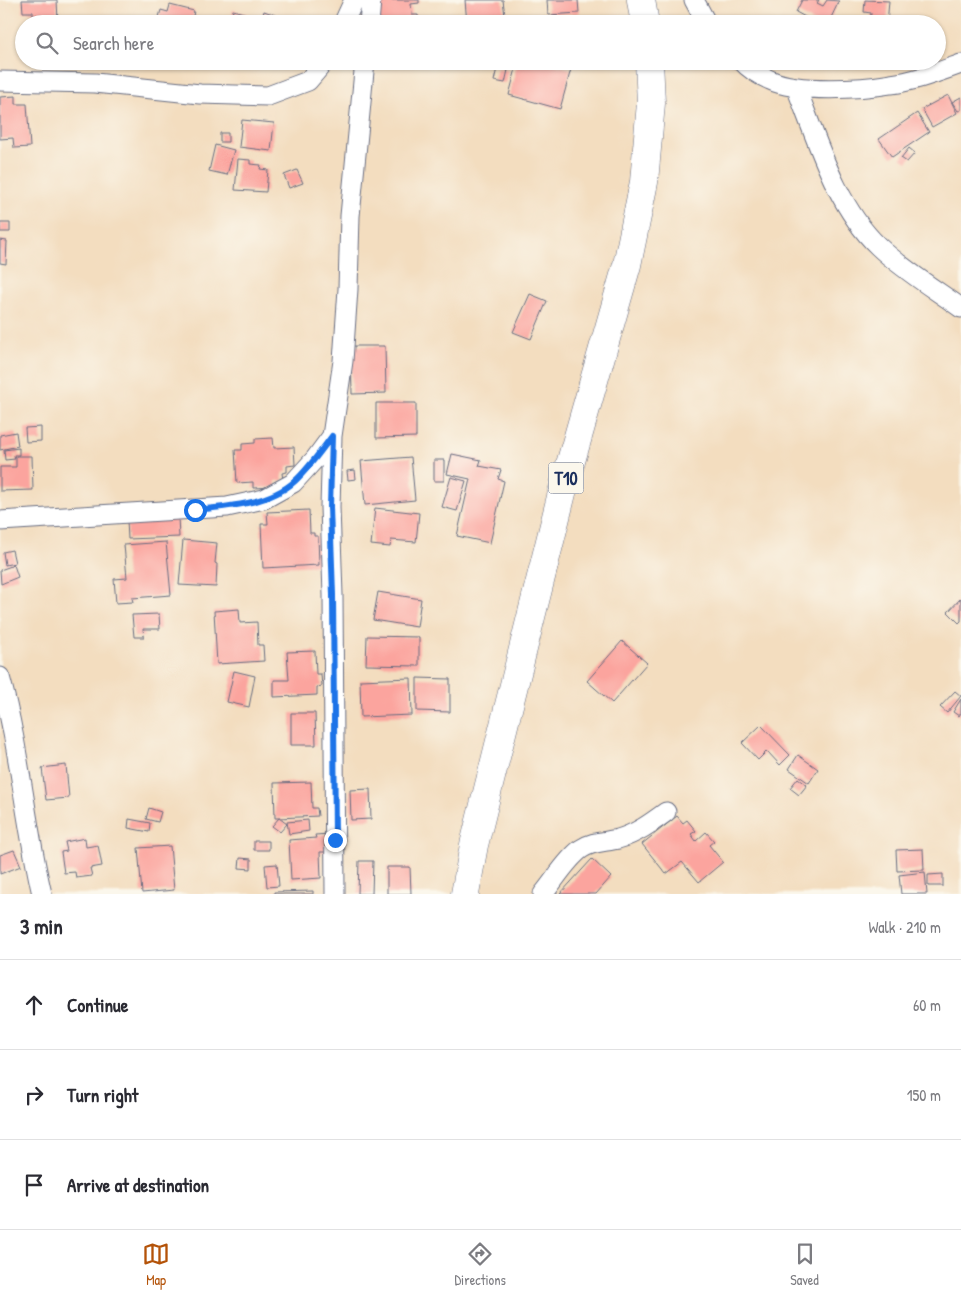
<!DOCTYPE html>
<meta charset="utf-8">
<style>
:root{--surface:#fff;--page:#f2f2f3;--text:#2b2b33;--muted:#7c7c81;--line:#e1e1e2;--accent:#b45309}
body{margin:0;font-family:"Patrick Hand",sans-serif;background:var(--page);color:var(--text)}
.stop{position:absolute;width:15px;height:15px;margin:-11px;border:4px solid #1a73e8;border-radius:50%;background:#fff}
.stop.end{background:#1a73e8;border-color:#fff;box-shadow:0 1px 5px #0008}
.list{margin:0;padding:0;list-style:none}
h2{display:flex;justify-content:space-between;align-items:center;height:65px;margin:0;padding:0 20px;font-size:21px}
h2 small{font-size:16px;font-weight:400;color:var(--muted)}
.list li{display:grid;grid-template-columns:32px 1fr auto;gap:15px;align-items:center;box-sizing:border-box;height:90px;padding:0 20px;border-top:1px solid var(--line)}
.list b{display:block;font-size:19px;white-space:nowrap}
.list em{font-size:16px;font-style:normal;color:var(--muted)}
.icon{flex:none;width:28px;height:28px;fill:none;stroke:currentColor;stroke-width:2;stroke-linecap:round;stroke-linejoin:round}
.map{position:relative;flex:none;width:961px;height:894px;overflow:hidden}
.search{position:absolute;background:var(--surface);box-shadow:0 1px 4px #0004;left:15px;right:15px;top:15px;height:55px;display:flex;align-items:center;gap:12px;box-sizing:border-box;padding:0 18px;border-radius:28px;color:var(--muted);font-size:19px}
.sheet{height:335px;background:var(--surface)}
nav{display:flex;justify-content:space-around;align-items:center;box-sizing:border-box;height:70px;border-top:1px solid var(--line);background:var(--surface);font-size:14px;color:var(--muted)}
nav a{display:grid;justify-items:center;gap:2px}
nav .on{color:var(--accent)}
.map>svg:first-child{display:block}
</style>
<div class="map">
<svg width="961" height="894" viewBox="0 0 961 894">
<rect width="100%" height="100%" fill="#fbf7ec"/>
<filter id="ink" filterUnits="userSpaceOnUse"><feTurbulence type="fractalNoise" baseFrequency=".02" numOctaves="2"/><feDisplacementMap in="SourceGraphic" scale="10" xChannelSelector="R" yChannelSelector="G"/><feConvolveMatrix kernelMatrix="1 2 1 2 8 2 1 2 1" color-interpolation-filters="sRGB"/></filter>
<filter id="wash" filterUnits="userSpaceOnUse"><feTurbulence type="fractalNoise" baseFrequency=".0096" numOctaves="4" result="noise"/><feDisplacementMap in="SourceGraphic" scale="20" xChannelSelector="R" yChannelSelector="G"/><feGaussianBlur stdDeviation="1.12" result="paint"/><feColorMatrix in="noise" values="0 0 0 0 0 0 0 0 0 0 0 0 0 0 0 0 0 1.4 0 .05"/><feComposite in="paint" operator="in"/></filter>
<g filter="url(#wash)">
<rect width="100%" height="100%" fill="#f3ddbf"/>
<g id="blocks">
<!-- building -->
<path fill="#fba49e" d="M22,0H57L58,21L41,22V15L33,16V12H23Z
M376,0H419V3L411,4L412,15H418L419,24H377Z
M465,0H503L506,24H467Z
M547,0H578L579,13L548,15Z
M802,0H819L817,3L823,6L827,0L839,1L828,24H818L796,12Z
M865,0L889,1L887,24H870L871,13L864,12Z
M170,5L194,11L193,16L204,19L203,24H157L161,10L168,12Z
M233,10L254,16L252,24H230Z
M264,11L281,17L279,24H260Z
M518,61H542L571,69L560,109L509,95Z
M497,68L508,70L505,83L494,81Z
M948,95L957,113L932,127L922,109Z
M16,96V104H27L30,147L14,148L13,138L0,139V97Z
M961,97V110L958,111L952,102Z
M917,113L929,132L892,157L879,139Z
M242,120L274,123L271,151L239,147Z
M220,133H228V142H220Z
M215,145L234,150L227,175L209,171Z
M909,148L915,153L907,162L901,158Z
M238,159L250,160V164L261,165L260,169L268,170L266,192L235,190Z
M297,170L303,183L289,188L284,175Z
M0,223H10V232H0Z
M0,240L7,241L6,264L0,263Z
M530,294L547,301L531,339L513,332Z
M351,346H385L386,393L352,394Z
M376,403H416V437L376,438Z
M41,427V441L26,442L25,428Z
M16,432L18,446L0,450V435Z
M273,438L274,448L294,447L295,465L287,466V472L282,473L283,480L276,481V487L253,488V482L237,483L235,450H242V444L255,443V439Z
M19,448V455H14L15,459L5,460L4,450Z
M452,454L481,460L479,466L501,470L498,479L504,481L490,543L457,536L470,479L447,474Z
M16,456H32L33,490L0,491V467H16Z
M411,457L415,500L365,505L361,461Z
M434,460H444V481H434Z
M355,470L356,479L348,480L347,471Z
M451,477L466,481L457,511L442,507Z
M375,508L419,513L416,542L391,540L390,547L371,545Z
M309,510L310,533H314V536H318L319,565L263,568L261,524H268L267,512Z
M178,517L179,537L128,539L127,520Z
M183,540L217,543L215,563L217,564L216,587L179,585Z
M166,542L171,595L132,598L133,602L116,603L114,579L127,578L124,545Z
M12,550L15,563L5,565L3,552Z
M14,565L18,577L1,584L0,570Z
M378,592L421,599L417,627L373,620Z
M961,598V621L959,623L948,612Z
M239,609L240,623L257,622L258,645H263L264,661L217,664L214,611Z
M159,614L160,629H143L144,637H134L132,615Z
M367,636L419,637V666L366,665Z
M622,641L647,663L612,703L587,681Z
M315,651L316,674H321L322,686L317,687V695L274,697V680H289L287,652Z
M234,671L255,676L249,707L227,702Z
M411,678L412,715L361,717L360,680Z
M417,678L450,679V712L417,711Z
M955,691L961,696L947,713L940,707Z
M961,699V713L959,716L953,712Z
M291,713H315L316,745H291Z
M761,725L790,755L780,765L767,751L758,760L742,743Z
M798,755L818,769L809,783L789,769Z
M66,765L69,798L46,800L42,768Z
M798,778L807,785L799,795L790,788Z
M311,782L312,808H317L318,816L279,818L287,824L280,832L272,826L279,818H275L274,783Z
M370,789L371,819L351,820L350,790Z
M149,808L161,812L158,822L146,819Z
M677,816L683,823L687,820L696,831L691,834L696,841L706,832L714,841L709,845L723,862L699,882L682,862L666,874L642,844Z
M129,819L150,823L149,832L128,828Z
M308,820L309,831L289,834L287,822Z
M329,834L330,852H320L321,878L291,880L289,840L316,838L315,835Z
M85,838L86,847L98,845L102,866L90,868L92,876L76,878L75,872L64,873L61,852L67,851L65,842Z
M254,841H269V850H254Z
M170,846L174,890L142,893L138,848Z
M923,849L924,870L897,871L896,850Z
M14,850L21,866L0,874V855Z
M240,858L251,859V869L239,868Z
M592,859L611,877L596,894H560Z
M359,861H373L372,894H358Z
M277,864L279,886L267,887L265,865Z
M387,867H410L411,894H387Z
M925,872L927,894H901L899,875Z
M943,874V886H928V875Z
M313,891V894H274V892Z"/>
</g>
</g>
<g filter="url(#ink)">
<use href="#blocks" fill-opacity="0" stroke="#676c80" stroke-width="1"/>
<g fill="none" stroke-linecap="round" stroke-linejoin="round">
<defs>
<path id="street" d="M694,0L707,24
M343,24L354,0
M369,24L371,0
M742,61C749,69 761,76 770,80C797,93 862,89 891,84C915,81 938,72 961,64
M0,81L95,83L200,94L268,96L308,81L325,61
M796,87C817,140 836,206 878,246C902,269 933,288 961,308
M0,521L227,507L264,499L293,483L315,459L332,436
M0,677C20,749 25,822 42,894
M335,894L333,595L330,507L332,436L343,361L348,289L350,216L365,61
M543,894C555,880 566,860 581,849C592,841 606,842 618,839C636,834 651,823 666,812"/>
<path id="highway" d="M641,0L645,24
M465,894L474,845L563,489L627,265L644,182L651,103L649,61"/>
</defs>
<!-- street casing -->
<use href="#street" stroke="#676c80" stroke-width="21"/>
<!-- highway casing -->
<use href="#highway" stroke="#676c80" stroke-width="29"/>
<!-- street -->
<use href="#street" stroke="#fff" stroke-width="19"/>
<!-- highway -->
<use href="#highway" stroke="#fff" stroke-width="28"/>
</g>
</g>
<g fill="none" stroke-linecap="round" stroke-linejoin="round" filter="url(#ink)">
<!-- route -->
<path stroke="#1a73e8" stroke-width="6" d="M195,510C227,507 270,504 295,481C309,468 320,452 332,436L330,507L333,595L335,840"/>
</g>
<g text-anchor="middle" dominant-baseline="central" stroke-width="4.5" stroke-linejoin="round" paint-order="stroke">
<!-- shield labels -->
<rect fill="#fbf7ec" stroke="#5e6b89" stroke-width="1" x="548.5" y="462.5" width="35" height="31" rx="4"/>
<g font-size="18" font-weight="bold" fill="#1b2f5e">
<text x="566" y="478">T10</text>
</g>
</g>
</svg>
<div class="stop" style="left:195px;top:510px"></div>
<div class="stop end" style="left:335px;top:840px"></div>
<div class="search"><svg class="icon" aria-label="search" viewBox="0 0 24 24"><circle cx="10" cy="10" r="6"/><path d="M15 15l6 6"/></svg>Search here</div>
</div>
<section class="sheet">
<h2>3 min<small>Walk · 210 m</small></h2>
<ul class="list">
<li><svg class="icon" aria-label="ahead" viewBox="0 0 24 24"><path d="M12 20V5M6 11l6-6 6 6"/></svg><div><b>Continue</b></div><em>60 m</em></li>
<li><svg class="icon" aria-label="right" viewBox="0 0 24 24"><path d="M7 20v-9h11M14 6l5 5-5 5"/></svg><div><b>Turn right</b></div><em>150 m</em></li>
<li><svg class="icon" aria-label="arrive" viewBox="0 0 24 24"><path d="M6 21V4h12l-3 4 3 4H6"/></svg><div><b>Arrive at destination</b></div></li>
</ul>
</section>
<nav>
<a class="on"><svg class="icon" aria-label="map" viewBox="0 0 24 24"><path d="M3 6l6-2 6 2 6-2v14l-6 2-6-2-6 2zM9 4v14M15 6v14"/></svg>Map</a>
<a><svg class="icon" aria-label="directions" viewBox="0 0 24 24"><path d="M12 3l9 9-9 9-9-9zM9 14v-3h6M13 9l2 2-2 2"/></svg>Directions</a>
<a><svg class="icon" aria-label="saved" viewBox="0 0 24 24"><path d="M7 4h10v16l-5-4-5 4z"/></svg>Saved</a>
</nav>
